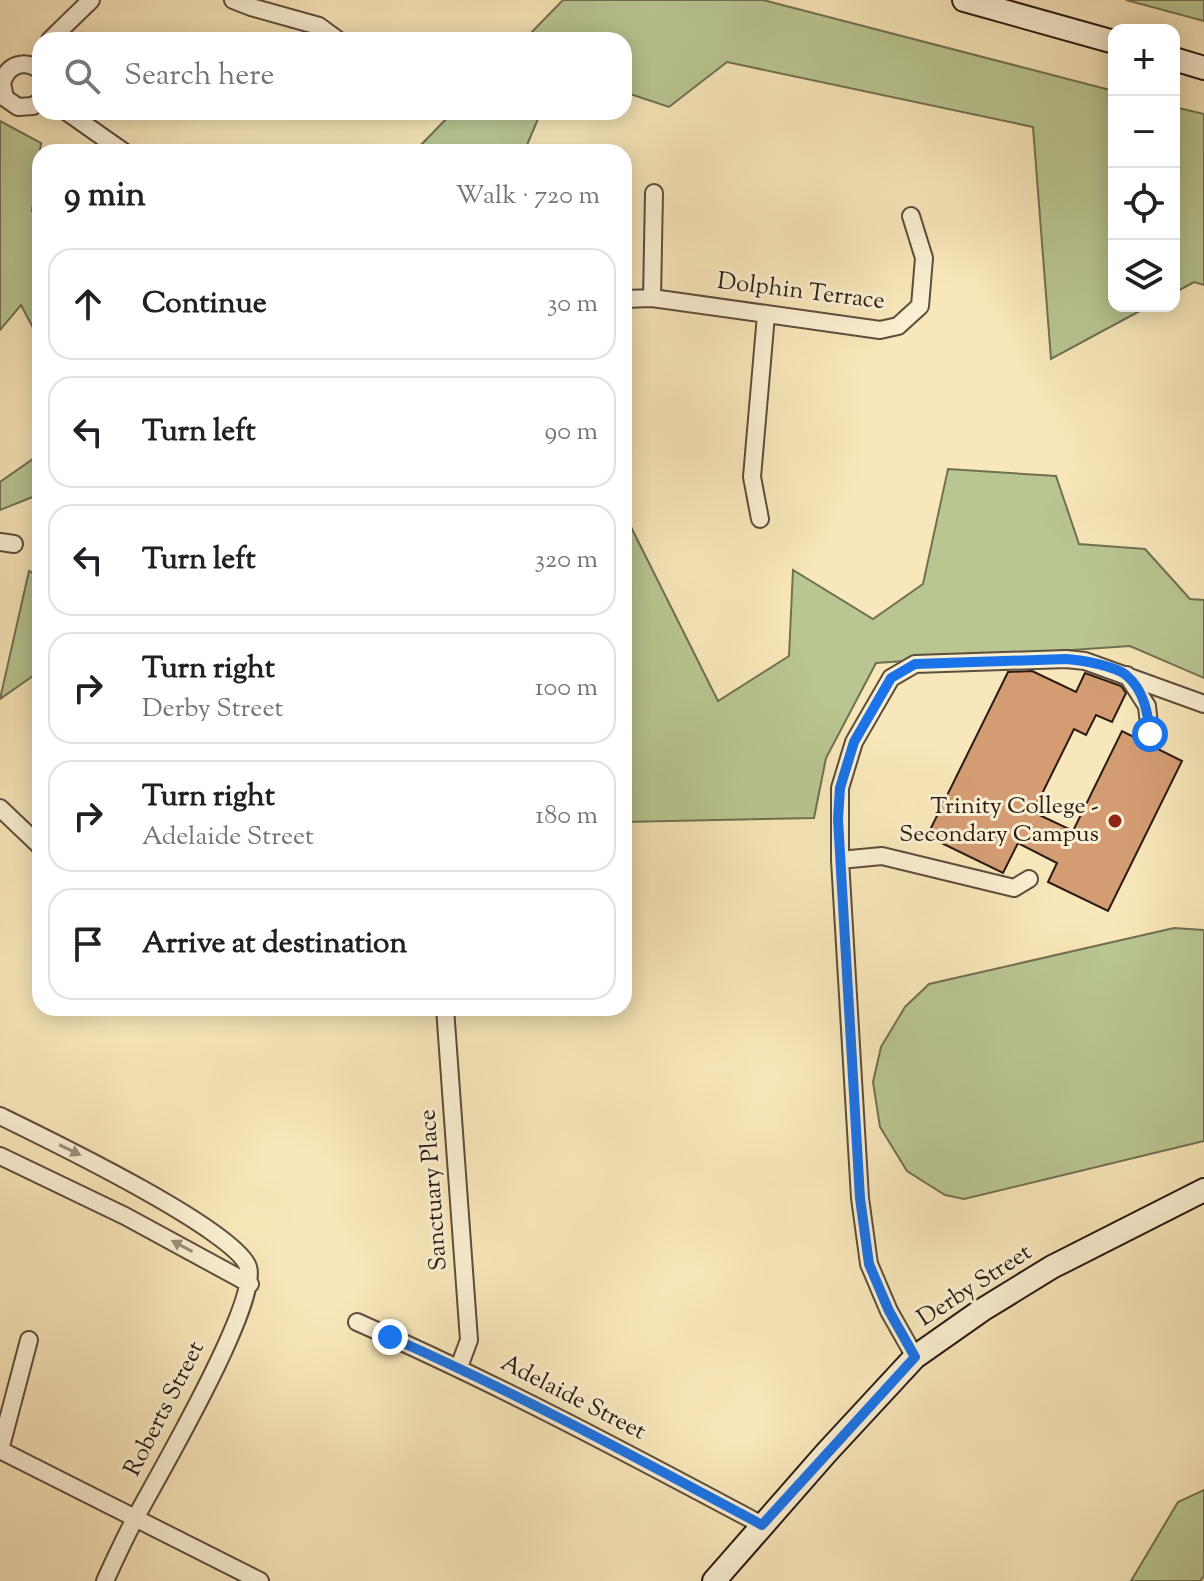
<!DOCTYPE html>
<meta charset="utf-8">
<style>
:root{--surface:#fff;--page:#f2f2f2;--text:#202124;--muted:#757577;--line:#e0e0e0}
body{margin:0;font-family:"Sorts Mill Goudy",serif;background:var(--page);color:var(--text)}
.controls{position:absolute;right:24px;top:24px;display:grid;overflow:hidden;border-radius:16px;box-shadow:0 4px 20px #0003}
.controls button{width:72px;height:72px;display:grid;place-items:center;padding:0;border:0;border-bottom:2px solid var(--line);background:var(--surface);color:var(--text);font:40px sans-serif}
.stop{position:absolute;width:24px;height:24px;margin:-18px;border:6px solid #1a73e8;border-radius:50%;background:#fff}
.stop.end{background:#1a73e8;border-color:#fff;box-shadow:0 2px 8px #0008}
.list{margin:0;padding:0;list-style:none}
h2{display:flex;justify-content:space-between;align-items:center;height:104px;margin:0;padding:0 32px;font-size:34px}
h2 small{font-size:26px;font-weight:400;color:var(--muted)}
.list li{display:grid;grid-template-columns:52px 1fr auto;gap:24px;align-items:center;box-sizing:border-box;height:112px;margin:0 16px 16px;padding:0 16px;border:2px solid var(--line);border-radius:24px}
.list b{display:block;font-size:30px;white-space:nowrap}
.list p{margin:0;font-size:26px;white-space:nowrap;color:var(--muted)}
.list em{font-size:26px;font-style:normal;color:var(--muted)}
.icon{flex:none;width:44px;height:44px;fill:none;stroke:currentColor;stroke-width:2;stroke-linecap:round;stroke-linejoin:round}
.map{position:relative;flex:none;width:1204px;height:1581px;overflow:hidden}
.search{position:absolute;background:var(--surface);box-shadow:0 4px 20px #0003;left:32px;top:32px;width:600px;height:88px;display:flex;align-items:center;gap:20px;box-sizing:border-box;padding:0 28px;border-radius:24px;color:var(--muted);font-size:30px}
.panel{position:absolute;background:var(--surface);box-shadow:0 4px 20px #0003;left:32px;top:144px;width:600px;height:872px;border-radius:24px}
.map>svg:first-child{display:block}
</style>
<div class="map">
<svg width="1204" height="1581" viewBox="0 0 1204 1581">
<rect width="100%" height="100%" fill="#f8e7ba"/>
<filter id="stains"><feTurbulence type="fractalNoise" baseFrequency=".0025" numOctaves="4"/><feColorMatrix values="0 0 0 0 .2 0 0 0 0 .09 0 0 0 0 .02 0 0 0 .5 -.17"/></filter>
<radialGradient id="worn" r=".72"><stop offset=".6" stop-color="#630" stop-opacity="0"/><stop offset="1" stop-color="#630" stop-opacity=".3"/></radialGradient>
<!-- green -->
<path fill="#b9c692" stroke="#717052" stroke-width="2" d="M563,0H763L1114,91V306H1149L1051,359L1033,127L727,62L669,107L624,92V40H524Z
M1126,0H1204V21Z
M1174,107L1204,114V285L1194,282L1174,293Z
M453,112H541L524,152H408H414Z
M0,121L41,143L32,211L40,214V341L21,305L0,330Z
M40,454V494L0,510V482Z
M948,469L1056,476L1079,544L1145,549L1190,599L1204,600V678L1130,646L876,663L826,758L814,818L624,822V513L718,701L789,656L793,570L873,619L923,584Z
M29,571L40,577V671L0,699Z
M1174,928L1204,930V1141L964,1199L945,1195L907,1171L880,1127L873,1082L881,1047L905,1007L929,984Z
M1204,1490V1576L1200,1581H1131L1178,1502Z"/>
<!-- building -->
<path fill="#d49c72" stroke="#291a12" stroke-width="2" d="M1032,671L1076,692L1085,673L1121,686L1126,693L1112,722L1096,715L1086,735L1074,729L1033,812L1073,831L1122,731L1182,761L1108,911L1048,882L1057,863L1018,843L1003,873L927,836L1008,672Z"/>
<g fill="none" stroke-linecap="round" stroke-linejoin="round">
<defs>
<path id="minor" d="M233,0L251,7L319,26L338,40
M50,40L91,0
M40,70C24,59 8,64 2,83L5,98L18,107L33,106L40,101
M67,112L124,152
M652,298L654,193
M624,299L652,298L880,330L898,326L920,306L924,258L911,216
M760,519L752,477L766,315
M0,542L14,544
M1127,675L1147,706L1150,734
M0,808L40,846
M840,860V788L854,742L891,678L915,664L1066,659L1085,661L1204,704
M445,1008L469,1340L459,1367
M0,1116C43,1137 236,1230 248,1267C260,1302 158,1476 137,1515C125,1537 115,1559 105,1581
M0,1156L125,1216L250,1284
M357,1322C496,1383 629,1454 762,1525
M29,1340L0,1450L260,1581
M915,1357L889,1311L869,1264L860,1198L840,860L882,856L1014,888L1029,879"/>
<path id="secondary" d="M964,0L1114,42
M1174,59L1204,68
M714,1581L827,1452L915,1357L982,1310L1052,1267L1204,1190"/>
</defs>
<!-- minor casing -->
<use href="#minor" stroke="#5d4d3c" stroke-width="20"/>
<!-- secondary casing -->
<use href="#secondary" stroke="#291a12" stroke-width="26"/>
<!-- minor -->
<use href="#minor" stroke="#faefd2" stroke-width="16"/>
<!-- secondary -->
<use href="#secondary" stroke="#faefd2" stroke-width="22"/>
</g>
<!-- one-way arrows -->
<defs><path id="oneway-solid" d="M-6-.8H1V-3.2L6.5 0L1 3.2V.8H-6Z" transform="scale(2)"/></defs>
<g fill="#9c8f7c">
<use href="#oneway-solid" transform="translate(70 1150) rotate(26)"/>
<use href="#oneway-solid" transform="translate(182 1246) rotate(-152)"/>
</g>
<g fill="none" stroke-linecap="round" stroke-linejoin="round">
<!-- route -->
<path stroke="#1a73e8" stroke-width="10" d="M390,1337C517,1393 639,1459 762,1525L915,1357L889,1311L869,1264L860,1198L838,819L840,788L854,742L891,678L915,664L1066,659C1081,660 1117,666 1127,676C1144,690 1148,714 1150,734"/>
</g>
<!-- markers -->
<circle fill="#8f2418" stroke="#faefd2" stroke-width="3" cx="1115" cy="821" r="8"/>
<g text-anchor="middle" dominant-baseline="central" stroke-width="6" stroke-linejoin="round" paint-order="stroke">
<!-- street labels -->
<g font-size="24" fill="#291a12" stroke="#faefd2">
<text transform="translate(801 292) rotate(7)">Dolphin Terrace</text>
<text transform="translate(434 1190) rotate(-94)">Sanctuary Place</text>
<text transform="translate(975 1286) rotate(-33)">Derby Street</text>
<text transform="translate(573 1398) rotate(27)">Adelaide Street</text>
<text transform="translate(165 1409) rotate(-63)">Roberts Street</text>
</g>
<!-- poi labels -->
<g font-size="24" fill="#291a12" stroke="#faefd2" text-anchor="end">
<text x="1099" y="807">Trinity College -<tspan x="1099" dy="28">Secondary Campus</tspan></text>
</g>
</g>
<rect width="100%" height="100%" filter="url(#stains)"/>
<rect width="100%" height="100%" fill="url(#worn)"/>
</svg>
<div class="controls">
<button>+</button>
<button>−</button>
<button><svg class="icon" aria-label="locate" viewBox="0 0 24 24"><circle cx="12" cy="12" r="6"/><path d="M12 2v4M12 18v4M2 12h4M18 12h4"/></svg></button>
<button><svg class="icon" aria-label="layers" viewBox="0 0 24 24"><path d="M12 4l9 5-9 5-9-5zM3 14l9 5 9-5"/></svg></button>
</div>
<div class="stop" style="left:1150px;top:734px"></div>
<div class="stop end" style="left:390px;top:1337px"></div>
<div class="search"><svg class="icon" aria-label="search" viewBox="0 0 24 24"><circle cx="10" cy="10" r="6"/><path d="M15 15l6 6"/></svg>Search here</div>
<section class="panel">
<h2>9 min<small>Walk · 720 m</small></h2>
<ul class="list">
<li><svg class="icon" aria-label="ahead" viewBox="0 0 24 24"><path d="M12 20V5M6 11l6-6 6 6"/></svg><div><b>Continue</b></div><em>30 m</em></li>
<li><svg class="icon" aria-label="left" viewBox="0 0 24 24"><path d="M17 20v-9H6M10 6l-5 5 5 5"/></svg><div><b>Turn left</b></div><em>90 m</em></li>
<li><svg class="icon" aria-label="left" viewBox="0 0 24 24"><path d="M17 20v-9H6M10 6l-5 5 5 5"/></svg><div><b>Turn left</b></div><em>320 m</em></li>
<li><svg class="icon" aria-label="right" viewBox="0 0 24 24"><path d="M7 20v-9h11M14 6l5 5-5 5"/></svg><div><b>Turn right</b><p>Derby Street</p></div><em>100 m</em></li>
<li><svg class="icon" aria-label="right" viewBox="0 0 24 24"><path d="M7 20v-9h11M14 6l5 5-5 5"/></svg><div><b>Turn right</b><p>Adelaide Street</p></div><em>180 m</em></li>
<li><svg class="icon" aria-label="arrive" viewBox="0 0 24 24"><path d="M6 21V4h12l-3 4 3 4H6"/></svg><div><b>Arrive at destination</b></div></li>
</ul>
</section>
</div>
